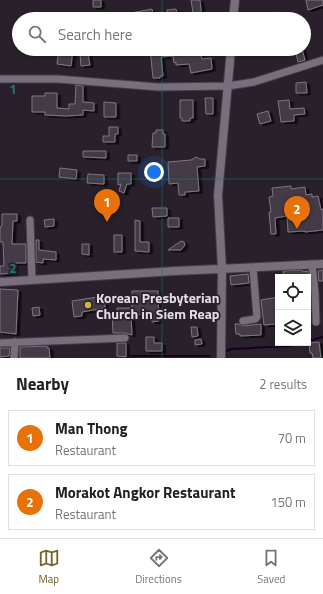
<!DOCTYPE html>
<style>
:root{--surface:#fff;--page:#f2f2f2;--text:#202124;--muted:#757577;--line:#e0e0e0;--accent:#6f642c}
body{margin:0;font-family:"Titillium Web",sans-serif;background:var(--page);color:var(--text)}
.controls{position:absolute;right:12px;bottom:12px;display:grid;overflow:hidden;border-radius:0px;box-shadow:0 1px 3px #0004}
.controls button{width:36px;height:36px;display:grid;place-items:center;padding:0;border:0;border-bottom:1px solid var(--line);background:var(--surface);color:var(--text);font:20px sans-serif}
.you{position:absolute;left:154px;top:172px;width:14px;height:14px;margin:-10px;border:3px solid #fff;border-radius:50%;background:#1a73e8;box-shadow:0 0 0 6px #1a73e833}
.badge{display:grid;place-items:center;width:26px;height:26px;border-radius:50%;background:var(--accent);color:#fff;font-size:13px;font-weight:700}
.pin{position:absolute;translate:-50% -33px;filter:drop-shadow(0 1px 2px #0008)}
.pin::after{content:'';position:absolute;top:21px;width:14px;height:12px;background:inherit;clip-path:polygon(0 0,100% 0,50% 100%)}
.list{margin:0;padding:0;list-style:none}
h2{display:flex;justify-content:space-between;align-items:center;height:52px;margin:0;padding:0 16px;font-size:17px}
h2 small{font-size:13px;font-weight:400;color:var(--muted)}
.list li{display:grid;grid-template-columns:26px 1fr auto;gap:12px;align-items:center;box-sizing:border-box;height:56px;margin:0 8px 8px;padding:0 8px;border:1px solid var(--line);border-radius:0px}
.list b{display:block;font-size:15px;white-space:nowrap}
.list p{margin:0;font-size:13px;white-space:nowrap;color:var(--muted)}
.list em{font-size:13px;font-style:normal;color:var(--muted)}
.icon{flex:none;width:22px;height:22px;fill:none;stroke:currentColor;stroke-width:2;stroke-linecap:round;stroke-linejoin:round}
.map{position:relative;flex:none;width:323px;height:358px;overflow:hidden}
.search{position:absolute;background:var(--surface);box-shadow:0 1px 3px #0004;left:12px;right:12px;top:12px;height:44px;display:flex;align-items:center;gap:10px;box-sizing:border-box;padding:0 14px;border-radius:22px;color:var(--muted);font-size:15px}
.sheet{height:180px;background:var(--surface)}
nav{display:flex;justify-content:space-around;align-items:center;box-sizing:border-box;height:56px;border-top:1px solid var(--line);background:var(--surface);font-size:11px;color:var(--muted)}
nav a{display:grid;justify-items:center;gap:2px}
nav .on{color:var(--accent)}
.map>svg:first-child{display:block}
</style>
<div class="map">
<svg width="323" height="358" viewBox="0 0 323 358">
<defs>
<filter id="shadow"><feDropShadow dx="3.5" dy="2" stdDeviation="0" flood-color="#0009"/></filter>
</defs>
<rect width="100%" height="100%" fill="#29202c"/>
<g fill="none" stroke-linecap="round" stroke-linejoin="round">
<!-- stream -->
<path stroke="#15001f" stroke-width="2" d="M308,341L323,337
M224,352L231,349L289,346L301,343
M131,356H209"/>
</g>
<!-- building -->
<path fill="#443b47" stroke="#7f7684" filter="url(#shadow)" d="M93,0H101V7H93Z
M191,0H200L202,19H194Z
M306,0H323V5L308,10Z
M152,9L154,19H115V16Z
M176,9L177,13H179L180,19H168L167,10Z
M275,12L278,19H258V18Z
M59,49H73L71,66L57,64Z
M150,49H181V51L199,49L202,59L211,58L212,69L191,73L189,64L176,65V62L174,63L173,56L161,57L163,76H160V78H153Z
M295,49H302L305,60L298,62Z
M88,53L90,65L81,66L80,54Z
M306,82L307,93H296V83Z
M76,85L83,86V102L94,103V111L83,110V115L66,116L45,115V112H32V96H45V93H57V108L69,109V104H75Z
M205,98H213V114H206Z
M180,100H193V118H190V121H182V118H180Z
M289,100L290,109L304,108L305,114L294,115V121L281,122L278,101Z
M104,102L116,103V117H104Z
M268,111L271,121L260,124L257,114Z
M109,127H118V134H115V142H103V136H109Z
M156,130H163V134H165V147H152L153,133H156Z
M83,151H106V158L83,157Z
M128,155H137V161H128Z
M196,157L200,159H205V166L197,167L199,191L185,192V195H179L178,183L169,184L168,162L191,160Z
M60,168L77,170L76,179L59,177Z
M118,173H131V184H127L124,193L119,191L121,184L118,185Z
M88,174L104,175V184L87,183Z
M291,186V189L305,187L306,195L312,194V197L318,196L321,210L323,209V230L305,232V231L288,232L287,216L275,218L276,234H271L269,212H271L269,197L273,196L272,188Z
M152,208H167V216L153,217Z
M2,214H17V221H13L12,244H26V263H14V273L0,274V266H4L3,242H0V227L2,226Z
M168,218H179V227H168Z
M54,219V226L45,227L44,220Z
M135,220L140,221V242H149V252L135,251Z
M114,235H122V252H114Z
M36,240H39V250L56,252V260L43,259V263L36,262Z
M181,241L184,242L185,245L181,250H168Z
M82,244H89V255L82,254Z
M302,270L303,272L308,271L309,282L308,277H284L283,271Z
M323,270V281H319L318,271Z
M248,274L249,283L231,285L230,276Z
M0,289L18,290L16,334L0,332Z
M132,291H158L159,321L152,322V314L131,315L132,335L125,333H113L112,313H117V308H132Z
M104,296L105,308L82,312V316L74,317L72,301Z
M278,297V317H276V324L264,325L261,300Z
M39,307L40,315L33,316L32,308Z
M235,324H239L243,326L261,324V335L240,336V334H236Z
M191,327H197L198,336L192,337Z
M146,337H154V343H162V351H146Z
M201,339L202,344L195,345V340Z
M319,342L321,358H313L312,353H310L309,343Z
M117,343H126V357L117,356Z
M47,346V348H49L50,358H20V347Z
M0,348H10L9,356L0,357Z"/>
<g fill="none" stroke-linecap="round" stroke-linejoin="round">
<defs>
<path id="minor" d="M0,79H58L158,87L228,86L254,82L323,60
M30,220L32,280
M312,264L315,293L316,322
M243,321L255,319L257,317L253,268
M0,343L125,338
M14,358L15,342"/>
<path id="tertiary" d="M233,19L235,0
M0,282L175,271L323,264
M221,358L222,269L218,195L231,49"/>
</defs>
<!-- minor casing -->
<use href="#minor" stroke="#433d46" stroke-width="9"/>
<!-- tertiary casing -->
<use href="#tertiary" stroke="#433d46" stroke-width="10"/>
<!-- minor -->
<use href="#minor" stroke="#786e7c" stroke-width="7"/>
<!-- tertiary -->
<use href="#tertiary" stroke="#786e7c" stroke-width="8"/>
</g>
<!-- grid -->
<path fill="none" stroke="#1a7b74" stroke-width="1" stroke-opacity="0.55" d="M162,0V19M162,49V358M0,179H323"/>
<!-- markers -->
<circle fill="#d0b736" stroke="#29202c" stroke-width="1.5" cx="88" cy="305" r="4"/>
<g text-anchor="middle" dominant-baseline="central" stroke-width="3.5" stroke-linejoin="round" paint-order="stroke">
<!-- poi labels -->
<g font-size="14" font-weight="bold" fill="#e3dee6" stroke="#29202c" text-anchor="start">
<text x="96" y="297">Korean Presbyterian<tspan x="96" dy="16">Church in Siem Reap</tspan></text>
</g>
</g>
<g font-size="13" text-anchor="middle" font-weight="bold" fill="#1a7b74" stroke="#29202c" stroke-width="3.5" stroke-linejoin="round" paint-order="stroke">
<text x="13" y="94">1</text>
<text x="13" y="273">2</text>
</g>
</svg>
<div class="controls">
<button><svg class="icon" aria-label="locate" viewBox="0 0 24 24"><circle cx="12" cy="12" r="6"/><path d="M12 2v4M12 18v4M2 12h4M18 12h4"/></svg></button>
<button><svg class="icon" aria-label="layers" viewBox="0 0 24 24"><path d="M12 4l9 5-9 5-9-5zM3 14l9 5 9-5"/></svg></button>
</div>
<div class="you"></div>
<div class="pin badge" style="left:107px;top:222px;background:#e8710a">1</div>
<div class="pin badge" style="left:297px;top:229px;background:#e8710a">2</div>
<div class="search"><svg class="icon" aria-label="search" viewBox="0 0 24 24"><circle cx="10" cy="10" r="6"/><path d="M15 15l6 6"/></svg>Search here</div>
</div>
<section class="sheet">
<h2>Nearby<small>2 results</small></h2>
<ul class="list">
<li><span class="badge" style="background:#e8710a">1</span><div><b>Man Thong</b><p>Restaurant</p></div><em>70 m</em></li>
<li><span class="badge" style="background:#e8710a">2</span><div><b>Morakot Angkor Restaurant</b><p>Restaurant</p></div><em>150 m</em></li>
</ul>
</section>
<nav>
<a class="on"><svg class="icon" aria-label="map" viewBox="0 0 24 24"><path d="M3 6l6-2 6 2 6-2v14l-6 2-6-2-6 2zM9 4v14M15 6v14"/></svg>Map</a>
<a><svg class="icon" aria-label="directions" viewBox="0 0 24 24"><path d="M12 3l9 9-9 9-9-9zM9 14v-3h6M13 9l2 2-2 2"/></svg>Directions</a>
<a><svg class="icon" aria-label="saved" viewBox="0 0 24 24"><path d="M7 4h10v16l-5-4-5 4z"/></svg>Saved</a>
</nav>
